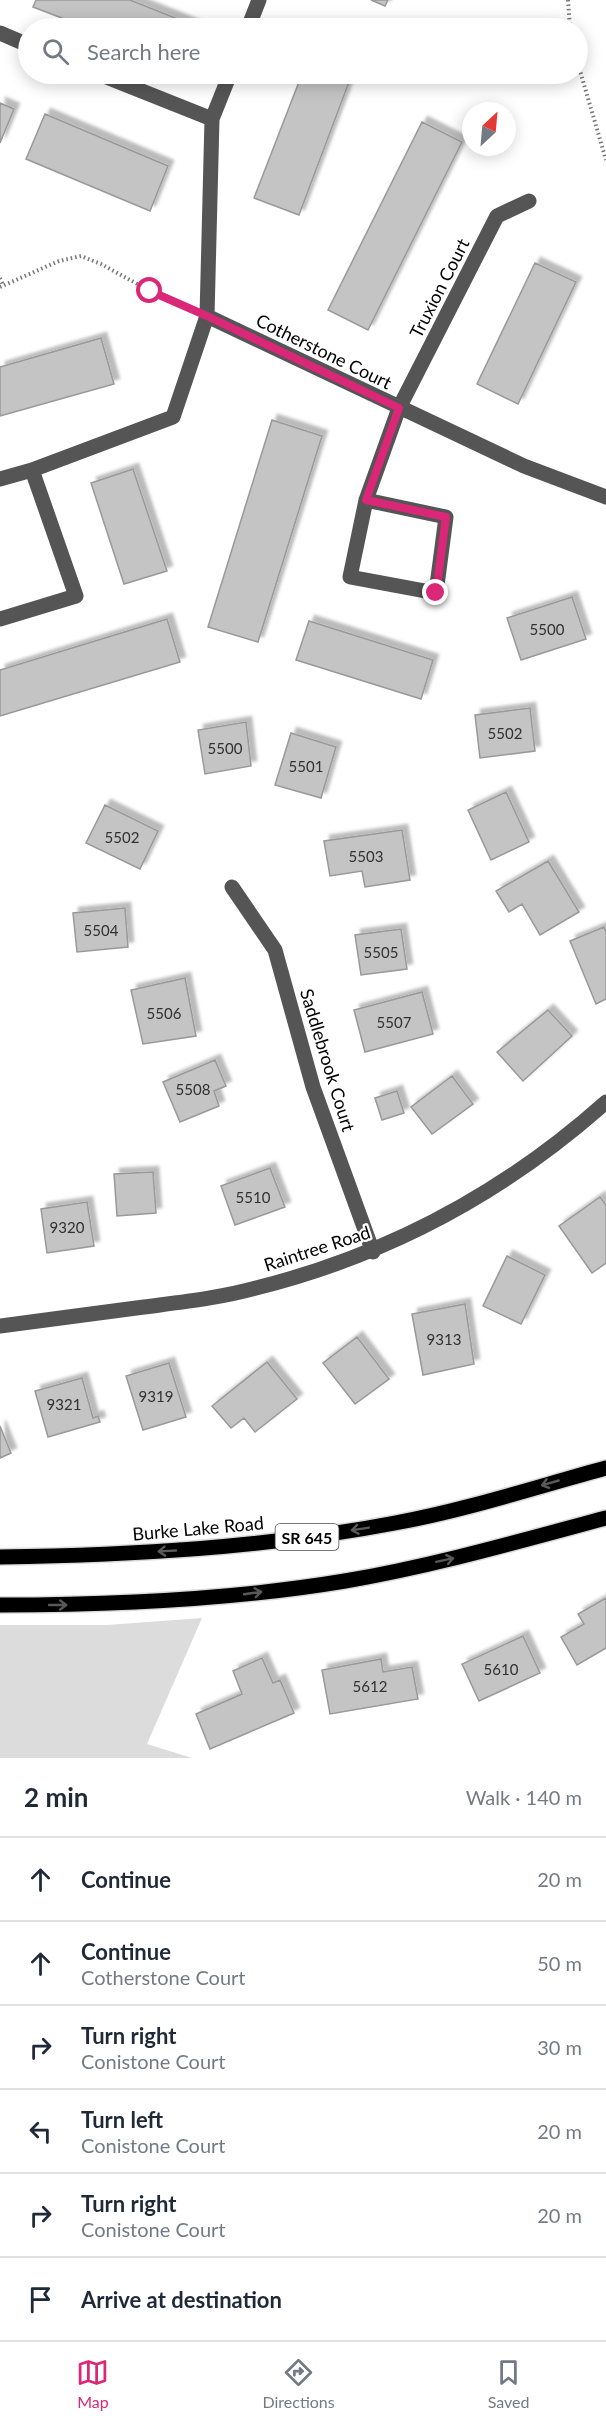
<!DOCTYPE html>
<meta charset="utf-8">
<style>
:root{--surface:#fff;--page:#f6f6f7;--text:#1f2937;--muted:#747a83;--line:#e0e1e3;--accent:#db2777}
body{margin:0;font-family:Lato,sans-serif;background:var(--page);color:var(--text)}
.compass{position:absolute;left:462px;top:102px;width:54px;height:54px;border-radius:50%;background:var(--surface);box-shadow:0 3px 15px #0003;rotate:26deg}
.stop{position:absolute;width:18px;height:18px;margin:-14px;border:4px solid #db2777;border-radius:50%;background:#fff}
.stop.end{background:#db2777;border-color:#fff;box-shadow:0 2px 6px #0008}
.list{margin:0;padding:0;list-style:none}
h2{display:flex;justify-content:space-between;align-items:center;height:78px;margin:0;padding:0 24px;font-size:26px}
h2 small{font-size:20px;font-weight:400;color:var(--muted)}
.list li{display:grid;grid-template-columns:39px 1fr auto;gap:18px;align-items:center;box-sizing:border-box;height:84px;padding:0 24px;border-top:2px solid var(--line)}
.list b{display:block;font-size:22px;white-space:nowrap}
.list p{margin:0;font-size:20px;white-space:nowrap;color:var(--muted)}
.list em{font-size:20px;font-style:normal;color:var(--muted)}
.icon{flex:none;width:33px;height:33px;fill:none;stroke:currentColor;stroke-width:2;stroke-linecap:round;stroke-linejoin:round}
.map{position:relative;flex:none;width:606px;height:1758px;overflow:hidden}
.search{position:absolute;background:var(--surface);box-shadow:0 3px 15px #0003;left:18px;right:18px;top:18px;height:66px;display:flex;align-items:center;gap:15px;box-sizing:border-box;padding:0 21px;border-radius:33px;color:var(--muted);font-size:22px}
.sheet{height:582px;background:var(--surface)}
nav{display:flex;justify-content:space-around;align-items:center;box-sizing:border-box;height:84px;border-top:2px solid var(--line);background:var(--surface);font-size:16px;color:var(--muted)}
nav a{display:grid;justify-items:center;gap:3px}
nav .on{color:var(--accent)}
.map>svg:first-child{display:block}
</style>
<div class="map">
<svg width="606" height="1758" viewBox="0 0 606 1758">
<defs>
<filter id="shadow"><feDropShadow dx="5.5" dy="-5.5" stdDeviation="1.5" flood-color="#0004"/></filter>
</defs>
<rect width="100%" height="100%" fill="#fff"/>
<!-- green -->
<path fill="#dcdcdc" d="M202,1618L147,1744L192,1758H0V1625H107Z"/>
<!-- building -->
<path fill="#c4c4c4" stroke="#999" stroke-width="1.5" filter="url(#shadow)" d="M36,0H130L198,27L88,28L33,7Z
M371,0H388L385,6Z
M302,74H352L299,215L254,198Z
M0,103L14,109L0,143Z
M45,114L168,166L150,211L26,159Z
M422,122L462,142L368,330L328,310Z
M535,263L576,282L518,404L477,384Z
M101,338L114,384L0,416V367Z
M272,420L322,436L258,642L208,627Z
M133,469L167,571L124,584L91,483Z
M572,597L586,639L521,660L507,618Z
M167,619L180,662L0,716V670Z
M309,621L433,660L421,699L296,660Z
M530,708L535,751L480,758L475,715Z
M246,722L251,766L205,774L198,730Z
M291,733L336,747L321,798L275,785Z
M506,792L529,842L491,860L468,810Z
M105,805L158,831L140,869L86,843Z
M402,830L410,880L365,887L362,871L330,876L324,841Z
M548,861L579,912L540,935L522,904L509,912L496,891Z
M125,908L128,947L77,952L73,913Z
M604,927L606,932V999L596,1004L570,941Z
M401,929L407,969L361,975L355,935Z
M185,978L196,1036L143,1044L131,990Z
M422,992L433,1034L365,1052L354,1010Z
M548,1010L572,1036L523,1081L497,1052Z
M215,1060L226,1086L214,1091L219,1106L180,1122L163,1082Z
M452,1076L473,1104L432,1134L411,1107Z
M397,1091L404,1113L382,1120L375,1098Z
M270,1168L285,1207L235,1225L221,1186Z
M153,1172L156,1213L117,1216L114,1174Z
M600,1197L606,1205V1263L592,1273L559,1226Z
M87,1202L94,1246L47,1253L41,1209Z
M507,1256L545,1275L521,1324L483,1306Z
M465,1304L474,1364L423,1375L412,1314Z
M357,1337L389,1379L355,1404L323,1363Z
M267,1362L297,1399L255,1432L244,1418L231,1428L212,1406Z
M169,1363L186,1417L143,1430L126,1376Z
M82,1378L93,1418L98,1416L100,1422L48,1437L35,1391Z
M0,1426L11,1453L0,1458Z
M606,1598V1648L577,1665L561,1637L584,1624L578,1614Z
M523,1636L540,1673L479,1701L462,1664Z
M262,1658L273,1683L280,1680L294,1713L210,1749L196,1714L242,1694L233,1671Z
M381,1659L383,1672L412,1667L418,1699L330,1714L322,1670Z"/>
<g fill="none" stroke-linecap="round" stroke-linejoin="round">
<defs>
<path id="major" d="M0,1557C132,1555 264,1548 395,1523C466,1510 536,1487 606,1468
M0,1605C116,1605 231,1600 345,1581C433,1566 520,1541 606,1518"/>
</defs>
<!-- major casing -->
<use href="#major" stroke="#dbdbdb" stroke-width="18"/>
<!-- path -->
<path stroke="#777" stroke-width="4" stroke-dasharray="1.5 3" stroke-linecap="butt" d="M568,0L570,28
M578,64L606,160
M0,278L3,285
M0,287L59,261L81,256L101,264L150,291L188,308"/>
<!-- minor -->
<path stroke="#555" stroke-width="15" d="M248,28L259,0
M0,33L28,45
M99,74L212,119L230,74
M212,119L207,316L524,466L606,497
M0,479L32,470L173,417L207,316
M366,500L446,517L436,593L350,577L366,500L399,408L497,216L529,201
M0,619L76,596L32,470
M232,887L275,950L313,1087L373,1252
M0,1326C48,1320 96,1313 144,1307C182,1302 220,1298 256,1288C389,1255 504,1193 606,1102"/>
<!-- major -->
<use href="#major" stroke="#000" stroke-width="15"/>
</g>
<!-- one-way arrows -->
<defs><path id="oneway-shaft" d="M-6 0H5M1.5-3L5.5 0L1.5 3" fill="none" stroke-width="1.6" stroke-linecap="round" stroke-linejoin="round" transform="scale(1.5)"/></defs>
<g stroke="#595959">
<use href="#oneway-shaft" transform="translate(550 1483) rotate(164)"/>
<use href="#oneway-shaft" transform="translate(360 1529) rotate(171)"/>
<use href="#oneway-shaft" transform="translate(167 1551) rotate(177)"/>
<use href="#oneway-shaft" transform="translate(445 1560) rotate(-12)"/>
<use href="#oneway-shaft" transform="translate(253 1593) rotate(-8)"/>
<use href="#oneway-shaft" transform="translate(58 1605)"/>
</g>
<g fill="none" stroke-linecap="round" stroke-linejoin="round">
<!-- route -->
<path stroke="#db2777" stroke-width="8" d="M150,291L207,316L399,408L366,500L446,517L436,593"/>
</g>
<g text-anchor="middle" dominant-baseline="central" stroke-width="4.5" stroke-linejoin="round" paint-order="stroke">
<!-- number labels -->
<g font-size="15" fill="#313131">
<text x="547" y="629">5500</text>
<text x="505" y="733">5502</text>
<text x="225" y="748">5500</text>
<text x="306" y="766">5501</text>
<text x="122" y="837">5502</text>
<text x="366" y="856">5503</text>
<text x="101" y="930">5504</text>
<text x="381" y="952">5505</text>
<text x="164" y="1013">5506</text>
<text x="394" y="1022">5507</text>
<text x="193" y="1089">5508</text>
<text x="253" y="1197">5510</text>
<text x="67" y="1227">9320</text>
<text x="444" y="1339">9313</text>
<text x="156" y="1396">9319</text>
<text x="64" y="1404">9321</text>
<text x="501" y="1669">5610</text>
<text x="370" y="1686">5612</text>
</g>
<!-- shield labels -->
<rect fill="#fff" stroke="#4c4c4c" stroke-width="1.5" x="275.5" y="1524" width="63" height="26" rx="4.5"/>
<g font-size="16" font-weight="bold" fill="#000">
<text x="307" y="1537">SR 645</text>
</g>
<!-- street labels -->
<g font-size="18" fill="#000" stroke="#fff">
<text transform="translate(439 288) rotate(-63)">Truxion Court</text>
<text transform="translate(324 351) rotate(26)">Cotherstone Court</text>
<text transform="translate(328 1060) rotate(73)">Saddlebrook Court</text>
<text transform="translate(317 1248) rotate(-18)">Raintree Road</text>
<text transform="translate(198 1528) rotate(-5)">Burke Lake Road</text>
</g>
</g>
</svg>
<svg class="compass" viewBox="-18 -18 36 36"><path d="M0-13l5 13h-10z" fill="#e53935"/><path d="M0 13l5-13h-10z" fill="#747a83"/></svg>
<div class="stop" style="left:150px;top:291px"></div>
<div class="stop end" style="left:436px;top:593px"></div>
<div class="search"><svg class="icon" aria-label="search" viewBox="0 0 24 24"><circle cx="10" cy="10" r="6"/><path d="M15 15l6 6"/></svg>Search here</div>
</div>
<section class="sheet">
<h2>2 min<small>Walk · 140 m</small></h2>
<ul class="list">
<li><svg class="icon" aria-label="ahead" viewBox="0 0 24 24"><path d="M12 20V5M6 11l6-6 6 6"/></svg><div><b>Continue</b></div><em>20 m</em></li>
<li><svg class="icon" aria-label="ahead" viewBox="0 0 24 24"><path d="M12 20V5M6 11l6-6 6 6"/></svg><div><b>Continue</b><p>Cotherstone Court</p></div><em>50 m</em></li>
<li><svg class="icon" aria-label="right" viewBox="0 0 24 24"><path d="M7 20v-9h11M14 6l5 5-5 5"/></svg><div><b>Turn right</b><p>Conistone Court</p></div><em>30 m</em></li>
<li><svg class="icon" aria-label="left" viewBox="0 0 24 24"><path d="M17 20v-9H6M10 6l-5 5 5 5"/></svg><div><b>Turn left</b><p>Conistone Court</p></div><em>20 m</em></li>
<li><svg class="icon" aria-label="right" viewBox="0 0 24 24"><path d="M7 20v-9h11M14 6l5 5-5 5"/></svg><div><b>Turn right</b><p>Conistone Court</p></div><em>20 m</em></li>
<li><svg class="icon" aria-label="arrive" viewBox="0 0 24 24"><path d="M6 21V4h12l-3 4 3 4H6"/></svg><div><b>Arrive at destination</b></div></li>
</ul>
</section>
<nav>
<a class="on"><svg class="icon" aria-label="map" viewBox="0 0 24 24"><path d="M3 6l6-2 6 2 6-2v14l-6 2-6-2-6 2zM9 4v14M15 6v14"/></svg>Map</a>
<a><svg class="icon" aria-label="directions" viewBox="0 0 24 24"><path d="M12 3l9 9-9 9-9-9zM9 14v-3h6M13 9l2 2-2 2"/></svg>Directions</a>
<a><svg class="icon" aria-label="saved" viewBox="0 0 24 24"><path d="M7 4h10v16l-5-4-5 4z"/></svg>Saved</a>
</nav>
